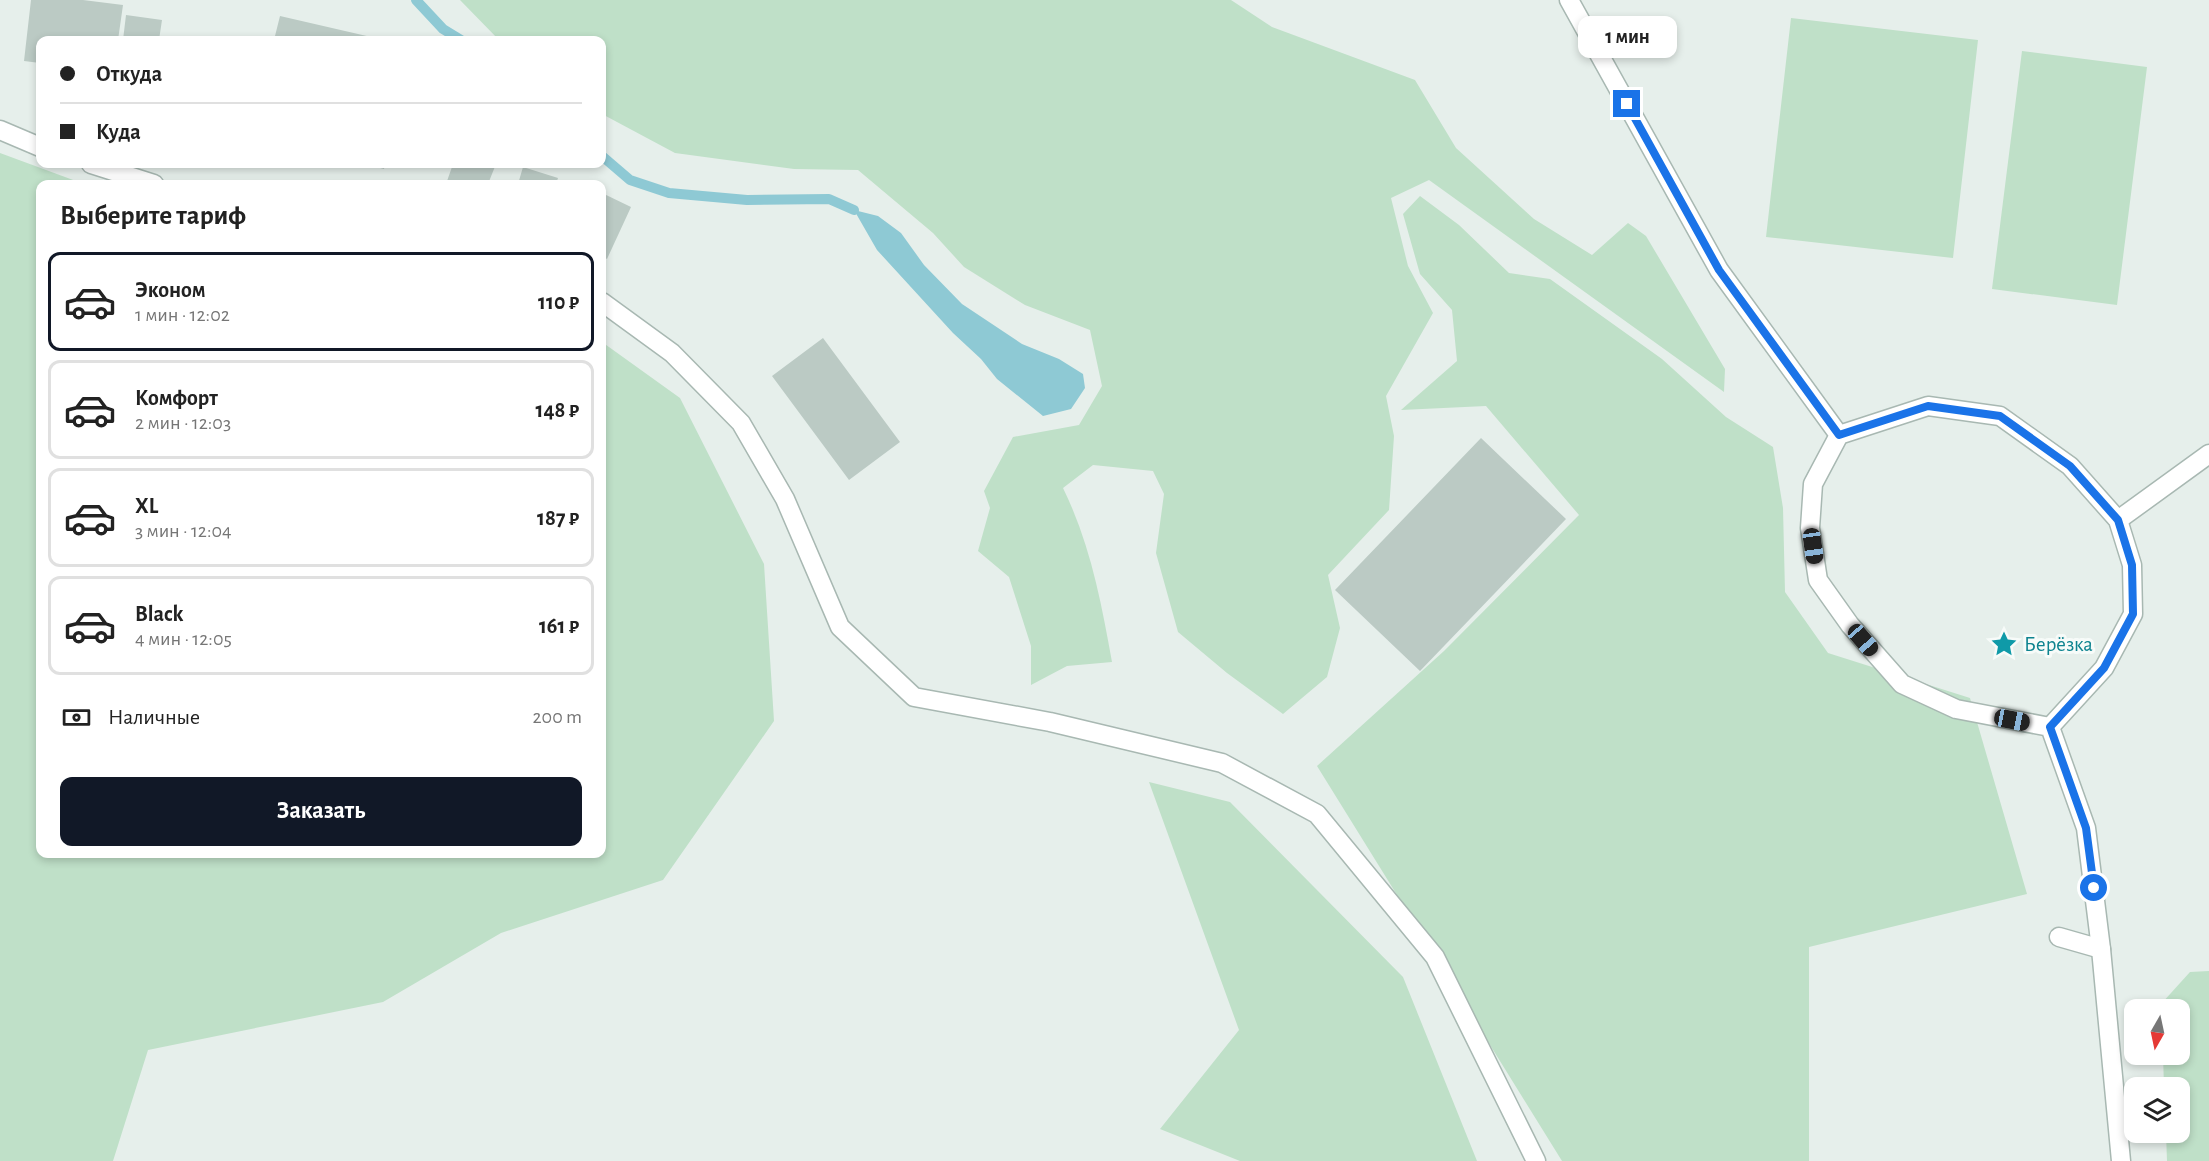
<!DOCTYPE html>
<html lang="ru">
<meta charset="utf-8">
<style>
:root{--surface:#fff;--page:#f2f2f2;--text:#222;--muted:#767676;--line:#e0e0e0;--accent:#111827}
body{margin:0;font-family:"Alegreya Sans",sans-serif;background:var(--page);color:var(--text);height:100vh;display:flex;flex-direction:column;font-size:22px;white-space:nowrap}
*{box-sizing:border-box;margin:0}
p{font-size:20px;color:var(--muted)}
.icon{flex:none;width:33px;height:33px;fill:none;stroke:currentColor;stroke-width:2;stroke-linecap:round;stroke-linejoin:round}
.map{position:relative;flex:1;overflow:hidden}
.side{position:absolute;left:36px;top:180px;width:570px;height:678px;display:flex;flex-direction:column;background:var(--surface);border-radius:12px;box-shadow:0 3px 9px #0003}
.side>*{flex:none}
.top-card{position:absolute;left:36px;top:36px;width:570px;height:132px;border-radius:12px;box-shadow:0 3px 9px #0003;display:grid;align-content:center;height:132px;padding:0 24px;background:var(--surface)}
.needle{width:39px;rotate:189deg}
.fabs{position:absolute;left:2124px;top:999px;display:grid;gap:12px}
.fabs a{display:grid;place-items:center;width:66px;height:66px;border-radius:12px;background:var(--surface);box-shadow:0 3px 9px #0003;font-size:30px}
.end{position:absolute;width:27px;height:27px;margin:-14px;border:8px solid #1a73e8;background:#fff;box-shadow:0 0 0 3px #fff}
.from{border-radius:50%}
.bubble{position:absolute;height:42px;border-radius:12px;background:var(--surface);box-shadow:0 3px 9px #0003;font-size:20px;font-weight:600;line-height:42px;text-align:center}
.car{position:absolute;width:18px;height:36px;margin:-18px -9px;border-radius:8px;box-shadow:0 0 4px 2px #0007;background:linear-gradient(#222 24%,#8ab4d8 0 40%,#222 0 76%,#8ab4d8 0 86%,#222 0)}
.top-card b{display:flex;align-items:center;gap:21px;height:57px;font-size:22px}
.top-card b+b{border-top:2px solid var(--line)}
.top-card i{width:15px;height:15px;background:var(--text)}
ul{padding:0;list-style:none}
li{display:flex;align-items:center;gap:18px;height:99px;margin:0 12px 9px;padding:0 12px;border:3px solid var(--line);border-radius:12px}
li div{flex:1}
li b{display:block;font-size:22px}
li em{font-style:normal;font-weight:600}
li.active{border-color:var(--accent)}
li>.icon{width:54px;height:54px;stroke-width:1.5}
h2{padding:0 24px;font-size:27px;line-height:72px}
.pay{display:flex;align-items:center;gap:15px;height:66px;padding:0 24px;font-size:22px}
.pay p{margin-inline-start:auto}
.primary-button{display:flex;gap:12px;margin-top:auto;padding:12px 24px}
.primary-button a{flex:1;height:69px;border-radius:12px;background:var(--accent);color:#fff;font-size:24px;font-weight:600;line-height:69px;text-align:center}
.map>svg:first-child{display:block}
</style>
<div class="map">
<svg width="2209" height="1161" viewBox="0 0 2209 1161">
<rect width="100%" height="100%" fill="#e6efeb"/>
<path fill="#bfe0c8" d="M 460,0 L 1231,0 L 1272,27 L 1415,80 L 1456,148 L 1534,219 L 1592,255 L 1628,223 L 1646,236 L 1725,369 L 1724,392 L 1429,180 L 1391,198 L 1408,266 L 1433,313 L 1386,396 L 1394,436 L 1389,510 L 1328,575 L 1340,628 L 1327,677 L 1283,714 L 1227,673 L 1178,632 L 1156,553 L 1164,494 L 1153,471 L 1093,465 L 1063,488 C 1090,543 1101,601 1112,662 L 1067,666 L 1031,685 L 1031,646 L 1009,577 L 978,551 L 990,508 L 984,491 L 1013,437 L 1079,425 L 1102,386 L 1090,330 L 1025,305 L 964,267 L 933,233 L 858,170 L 794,169 L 675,153 L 602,114 L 602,40 L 499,40 Z
M 1791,18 L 1978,40 L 1953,258 L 1766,237 Z
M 2022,51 L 2147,67 L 2117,305 L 1992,289 Z
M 0,153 L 84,184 L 40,184 L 40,854 L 602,854 L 602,342 L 680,398 L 764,564 L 774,721 L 663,880 L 501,933 L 383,1002 L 148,1050 L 113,1161 L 0,1161 Z
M 1420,196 L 1459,225 L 1509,273 L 1550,279 L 1662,359 L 1726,417 L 1773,447 L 1783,508 L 1785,592 L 1828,653 L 1970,698 L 2027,894 L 1809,947 L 1809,1161 L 1562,1161 L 1317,766 L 1444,651 L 1579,515 L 1486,406 L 1401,410 L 1457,361 L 1452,310 L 1420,274 L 1403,214 Z
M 1149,782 L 1230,802 L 1403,977 L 1477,1161 L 1240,1161 L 1160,1129 L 1239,1030 Z
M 2209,971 L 2209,1161 L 2167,1161 L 2166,1133 L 2180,1132 L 2180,1088 L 2164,1087 L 2163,1055 L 2180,1054 L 2180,1010 L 2161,1009 L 2161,1004 L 2190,972 Z"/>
<path fill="#8ec9d4" d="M 854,210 L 878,216 L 901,233 L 924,265 L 962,304 L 1022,344 L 1059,359 L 1083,374 L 1085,388 L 1071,409 L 1043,416 L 997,379 L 981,359 L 953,333 L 877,250 Z"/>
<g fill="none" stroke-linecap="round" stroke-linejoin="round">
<path stroke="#8ec9d4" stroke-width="10" d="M 416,0 L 443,29 L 461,40
M 602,156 L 630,180 L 669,193 L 747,200 L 829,199 L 854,210"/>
</g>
<path fill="#bbcac4" d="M 31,0 L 83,0 L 123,5 L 118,40 L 40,40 L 40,63 L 24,61 Z
M 126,15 L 162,20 L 159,40 L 123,40 Z
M 280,16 L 384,40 L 274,40 Z
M 365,164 L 385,164 L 384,169 Z
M 453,164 L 496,164 L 488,184 L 446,184 Z
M 523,167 L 558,178 L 556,184 L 518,184 Z
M 602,193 L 631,207 L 607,259 L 602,256 Z
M 823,338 L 900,442 L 849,480 L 772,376 Z
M 1481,438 L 1566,519 L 1420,671 L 1335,590 Z"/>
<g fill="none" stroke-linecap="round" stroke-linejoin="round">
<g stroke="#a8b8b2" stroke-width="21">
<path id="service" d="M 0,130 L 40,147
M 91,164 L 154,184
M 602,302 L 672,353 L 741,423 L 785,499 L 840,627 L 914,697 L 1050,722 L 1222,763 L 1317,814 L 1435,957 L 1536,1161
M 2118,520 L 2209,454
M 2059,937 L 2101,949"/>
</g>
<g stroke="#a8b8b2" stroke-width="21">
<path id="minor" d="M 1569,0 L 1719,270 L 1839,435
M 1928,406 L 2000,416 L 2070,466 L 2118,520 L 2132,565 L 2133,614 L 2104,668 L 2050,727 L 1956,709 L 1902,684 L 1850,625 L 1818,580 L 1810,528 L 1813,484 L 1839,435 Z
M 2050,727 L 2086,828 L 2101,949 L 2121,1161"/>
</g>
<use href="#service" stroke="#fff" stroke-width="18"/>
<use href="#minor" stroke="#fff" stroke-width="18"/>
</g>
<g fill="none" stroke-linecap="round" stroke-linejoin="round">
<path stroke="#1a73e8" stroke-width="8" d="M 1627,104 L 1719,270 L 1839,435 L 1928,406 L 2000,416 L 2070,466 L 2118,520 L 2132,565 L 2133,614 L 2104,668 L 2050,727 L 2086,828 L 2094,888"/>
</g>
<defs>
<g id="sight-bare" transform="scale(2.07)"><path d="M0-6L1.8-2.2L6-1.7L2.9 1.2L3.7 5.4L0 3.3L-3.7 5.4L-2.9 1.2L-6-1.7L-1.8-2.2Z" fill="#0f9aa8" stroke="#f7fbf9" stroke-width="2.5" paint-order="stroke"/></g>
</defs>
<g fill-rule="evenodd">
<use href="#sight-bare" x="2004" y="644"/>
</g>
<g text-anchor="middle" stroke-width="6" stroke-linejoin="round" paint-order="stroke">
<g font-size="21" fill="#0d838f" stroke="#f7fbf9" text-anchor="start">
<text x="2024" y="651">Берёзка</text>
</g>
</g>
</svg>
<div class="fabs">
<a><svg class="needle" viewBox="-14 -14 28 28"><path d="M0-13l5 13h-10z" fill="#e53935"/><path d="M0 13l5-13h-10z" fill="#767676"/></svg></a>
<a><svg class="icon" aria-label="layers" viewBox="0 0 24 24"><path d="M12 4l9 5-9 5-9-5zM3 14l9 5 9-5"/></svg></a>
</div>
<i class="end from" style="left:2094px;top:888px"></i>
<i class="end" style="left:1627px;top:104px"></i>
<div class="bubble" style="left:1578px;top:16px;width:99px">1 мин</div>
<i class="car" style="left:1813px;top:546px;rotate:172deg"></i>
<i class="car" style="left:1863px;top:640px;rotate:139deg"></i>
<i class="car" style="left:2012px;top:720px;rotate:101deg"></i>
<div class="top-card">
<b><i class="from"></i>Откуда</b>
<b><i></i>Куда</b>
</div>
<section class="side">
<h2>Выберите тариф</h2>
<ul>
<li class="active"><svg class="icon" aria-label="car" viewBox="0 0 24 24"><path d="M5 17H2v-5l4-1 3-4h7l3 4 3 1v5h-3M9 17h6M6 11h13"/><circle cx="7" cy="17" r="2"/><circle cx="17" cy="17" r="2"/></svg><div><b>Эконом</b><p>1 мин · 12:02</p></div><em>110 ₽</em></li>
<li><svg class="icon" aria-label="car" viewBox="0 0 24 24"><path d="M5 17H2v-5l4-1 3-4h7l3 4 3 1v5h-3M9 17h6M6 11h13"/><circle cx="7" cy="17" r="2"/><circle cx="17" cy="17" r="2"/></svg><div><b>Комфорт</b><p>2 мин · 12:03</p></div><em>148 ₽</em></li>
<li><svg class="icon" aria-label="car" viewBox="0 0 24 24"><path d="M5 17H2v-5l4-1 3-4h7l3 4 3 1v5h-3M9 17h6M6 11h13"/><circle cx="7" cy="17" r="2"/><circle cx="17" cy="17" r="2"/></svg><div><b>XL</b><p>3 мин · 12:04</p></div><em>187 ₽</em></li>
<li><svg class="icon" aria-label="car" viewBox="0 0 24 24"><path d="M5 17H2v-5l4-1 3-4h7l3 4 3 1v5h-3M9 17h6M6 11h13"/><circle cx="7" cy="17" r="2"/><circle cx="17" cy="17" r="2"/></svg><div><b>Black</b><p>4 мин · 12:05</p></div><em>161 ₽</em></li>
</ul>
<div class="pay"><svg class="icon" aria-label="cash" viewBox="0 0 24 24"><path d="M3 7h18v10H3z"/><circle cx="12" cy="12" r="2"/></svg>Наличные<p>200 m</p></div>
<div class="primary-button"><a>Заказать</a></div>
</section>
</div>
